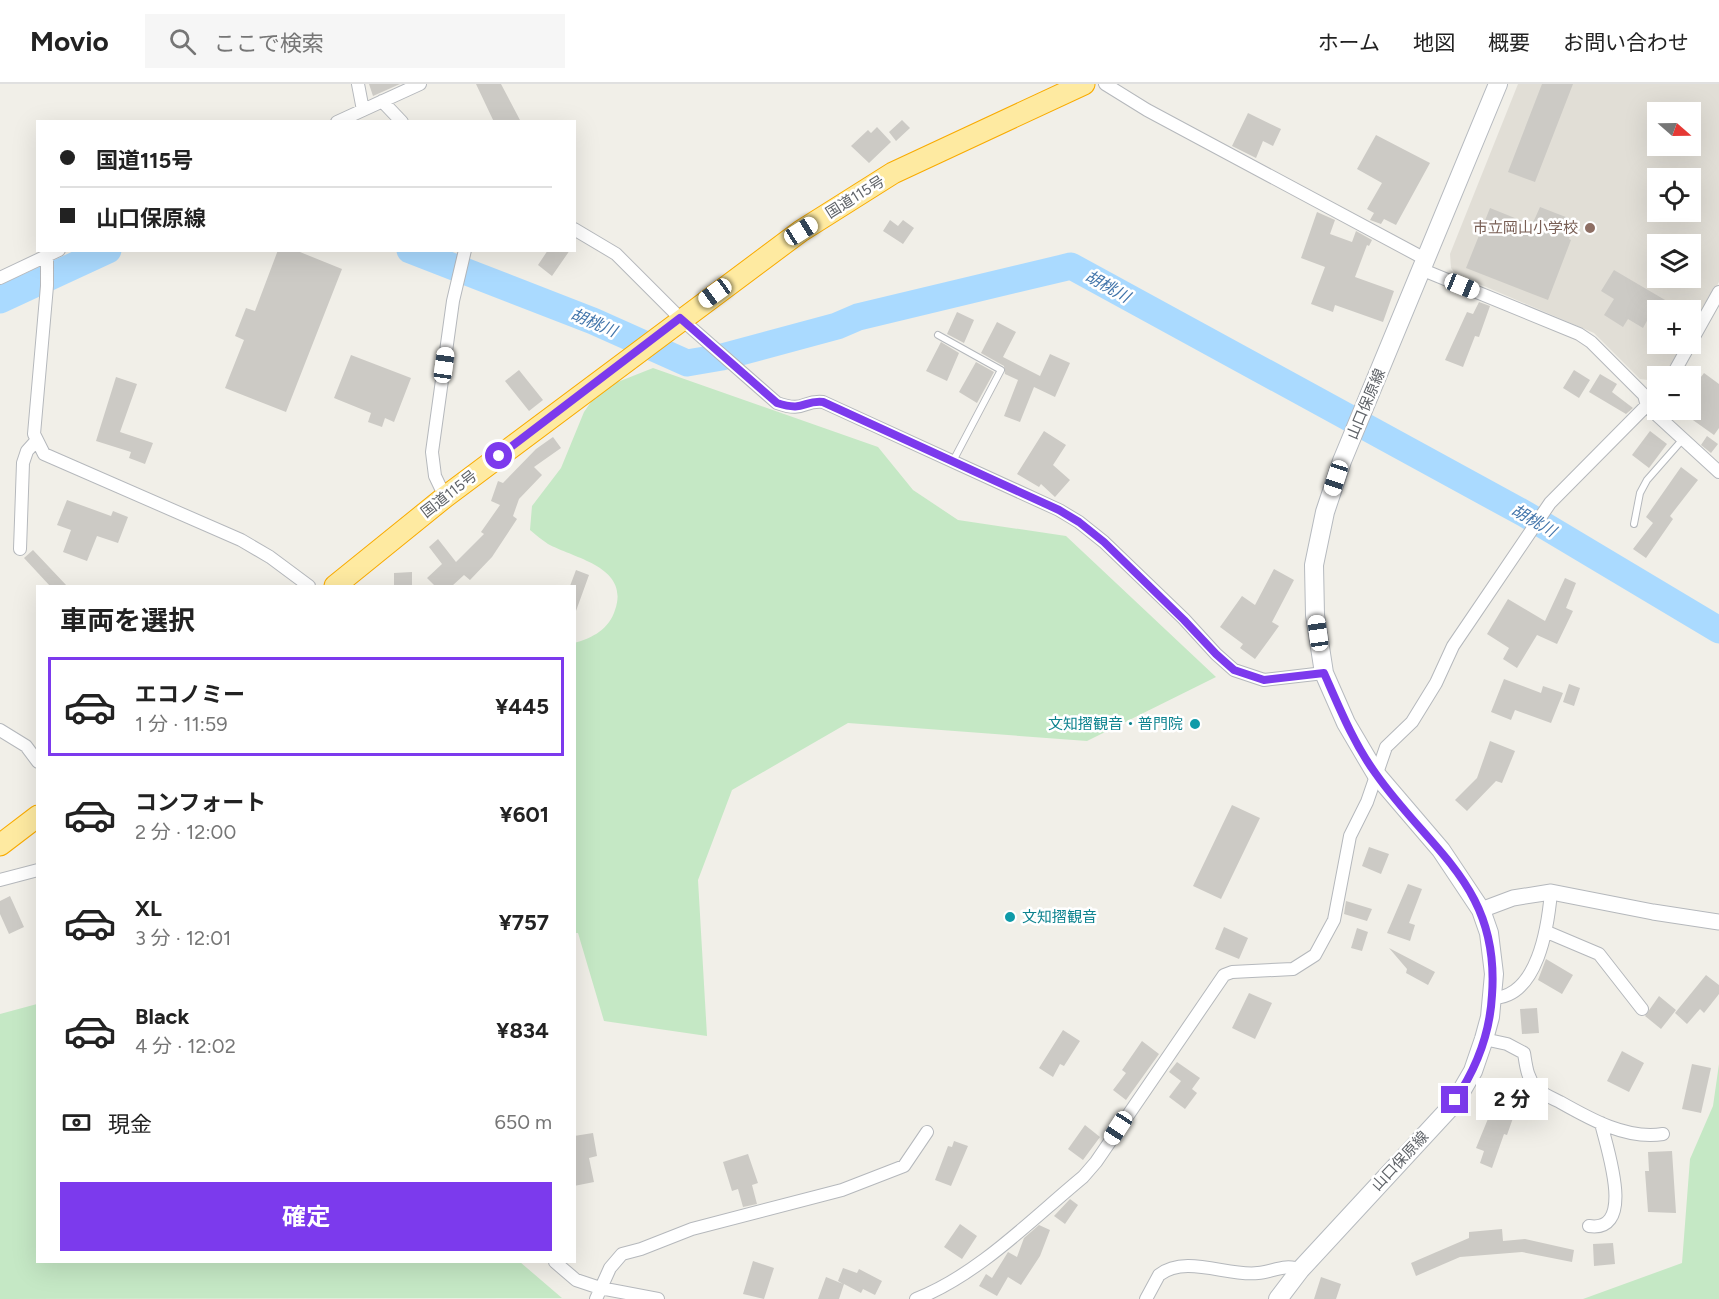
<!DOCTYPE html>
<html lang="ja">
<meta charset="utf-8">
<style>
:root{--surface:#fff;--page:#f6f6f6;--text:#222;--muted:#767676;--line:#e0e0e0;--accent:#7c3aed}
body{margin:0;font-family:Figtree,"Noto Sans JP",sans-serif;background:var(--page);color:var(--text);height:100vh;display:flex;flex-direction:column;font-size:22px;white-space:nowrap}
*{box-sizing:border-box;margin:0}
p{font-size:20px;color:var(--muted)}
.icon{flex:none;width:33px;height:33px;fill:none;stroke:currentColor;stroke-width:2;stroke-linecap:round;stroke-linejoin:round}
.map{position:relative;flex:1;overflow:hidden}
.sheet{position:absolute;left:36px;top:501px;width:540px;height:678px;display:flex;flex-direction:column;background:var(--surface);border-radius:0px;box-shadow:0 6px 24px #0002}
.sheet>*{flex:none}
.top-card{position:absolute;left:36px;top:36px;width:540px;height:132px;border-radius:0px;box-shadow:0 6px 24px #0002;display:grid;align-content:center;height:132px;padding:0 24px;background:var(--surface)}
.needle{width:39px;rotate:110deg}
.tools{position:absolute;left:1647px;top:18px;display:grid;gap:12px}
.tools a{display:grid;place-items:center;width:54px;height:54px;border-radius:0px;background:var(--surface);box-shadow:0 6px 24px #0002;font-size:30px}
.end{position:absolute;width:27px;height:27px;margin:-14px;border:8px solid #7c3aed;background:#fff;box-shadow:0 0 0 3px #fff}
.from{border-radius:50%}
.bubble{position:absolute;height:42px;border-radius:0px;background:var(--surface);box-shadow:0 6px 24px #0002;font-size:20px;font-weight:700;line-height:42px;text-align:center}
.car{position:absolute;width:18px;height:36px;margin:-18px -9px;border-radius:8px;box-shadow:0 0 4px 2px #0007;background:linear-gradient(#fff 24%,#345 0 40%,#fff 0 76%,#345 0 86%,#fff 0)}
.top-card b{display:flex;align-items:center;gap:21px;height:57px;font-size:22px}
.top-card b+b{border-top:2px solid var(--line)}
.top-card i{width:15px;height:15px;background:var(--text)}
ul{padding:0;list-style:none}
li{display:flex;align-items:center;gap:18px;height:99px;margin:0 12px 9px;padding:0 12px;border:3px solid transparent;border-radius:0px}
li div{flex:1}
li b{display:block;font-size:22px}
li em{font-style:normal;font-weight:700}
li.active{border-color:var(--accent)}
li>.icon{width:54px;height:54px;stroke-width:1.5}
h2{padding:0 24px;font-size:27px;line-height:72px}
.pay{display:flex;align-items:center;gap:15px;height:66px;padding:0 24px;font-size:22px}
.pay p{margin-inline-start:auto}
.primary-button{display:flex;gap:12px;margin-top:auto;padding:12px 24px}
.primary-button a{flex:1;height:69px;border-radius:0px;background:var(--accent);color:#fff;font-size:24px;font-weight:700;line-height:69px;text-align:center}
header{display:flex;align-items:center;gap:36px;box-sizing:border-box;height:84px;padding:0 30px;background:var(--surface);border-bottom:2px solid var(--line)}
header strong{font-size:28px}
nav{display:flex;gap:33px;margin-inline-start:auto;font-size:21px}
.search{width:420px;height:54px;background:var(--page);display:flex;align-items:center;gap:15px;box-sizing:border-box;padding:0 21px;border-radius:0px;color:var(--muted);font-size:22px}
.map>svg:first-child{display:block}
</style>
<header>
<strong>Movio</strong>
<div class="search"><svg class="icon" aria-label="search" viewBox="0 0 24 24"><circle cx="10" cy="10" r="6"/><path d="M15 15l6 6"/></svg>ここで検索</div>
<nav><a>ホーム</a><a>地図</a><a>概要</a><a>お問い合わせ</a></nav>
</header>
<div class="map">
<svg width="1719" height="1215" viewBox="0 0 1719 1215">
<rect width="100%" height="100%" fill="#f1efe8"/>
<path fill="#e1ded6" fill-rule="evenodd" d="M 1518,0 L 1719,0 L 1719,198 L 1691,247 L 1690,226 L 1658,226 L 1658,260 L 1683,260 L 1670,282 L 1656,297 L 1640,295 L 1594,249 L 1456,190 L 1451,184 L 1450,170 ZM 1658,28 L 1690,28 L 1690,62 L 1658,62 ZM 1658,94 L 1690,94 L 1690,128 L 1658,128 ZM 1658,160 L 1690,160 L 1690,194 L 1658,194 Z"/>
<path fill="#c5e8c5" d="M 653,284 L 878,363 L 913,406 L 958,436 L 1066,452 L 1216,593 L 1087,657 L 848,639 L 732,706 L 698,796 L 707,952 L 604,937 L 578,849 L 575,849 L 574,559 C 593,554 609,545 615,526 C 630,483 576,475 548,460 C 542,456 536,451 530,446 L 532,422 L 561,384 L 584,328 L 600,305 Z
M 37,920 L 38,1178 L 520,1178 L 562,1214 L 0,1215 L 0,930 Z
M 1719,980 L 1719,1215 L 1583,1215 L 1682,1179 L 1690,1075 L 1713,1022 Z"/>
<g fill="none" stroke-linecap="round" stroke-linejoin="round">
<path stroke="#aadaff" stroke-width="27" d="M 410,166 L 593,237 L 687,279 L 722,273 L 837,242 L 858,233 L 1071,182 L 1525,430 L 1719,546
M 0,216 L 108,166"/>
</g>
<path fill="#cccac5" d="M 369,0 L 400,0 L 373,12 Z
M 476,0 L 501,0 L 521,38 L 494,38 Z
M 1542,0 L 1573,0 L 1535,98 L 1508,88 Z
M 1248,29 L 1281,45 L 1273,62 L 1263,57 L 1256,74 L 1232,62 Z
M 902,36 L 910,44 L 896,57 L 889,48 Z
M 877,43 L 891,58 L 869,79 L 851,62 L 868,46 L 871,49 Z
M 1376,51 L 1430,79 L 1396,141 L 1384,135 L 1381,140 L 1370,136 L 1374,129 L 1367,125 L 1382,99 L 1357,85 Z
M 1540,123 L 1576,137 L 1569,155 L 1571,156 L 1548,216 L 1466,184 L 1490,124 L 1532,141 Z
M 1317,128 L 1335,136 L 1330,150 L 1352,158 L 1356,147 L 1372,156 L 1369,162 L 1367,161 L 1355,193 L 1394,207 L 1383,238 L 1335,221 L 1333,228 L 1311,220 L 1325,183 L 1301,174 Z
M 890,136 L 898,142 L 903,136 L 914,144 L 903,160 L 883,147 Z
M 278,166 L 295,166 L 342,185 L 286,328 L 225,304 L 244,256 L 235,252 L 246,224 L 255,227 Z
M 548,166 L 570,166 L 552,192 L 538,181 Z
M 1614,186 L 1682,226 L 1658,226 L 1658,241 L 1648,235 L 1643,244 L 1628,235 L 1623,243 L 1604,231 L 1614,215 L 1601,207 Z
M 1479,218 L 1490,222 L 1479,253 L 1475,252 L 1463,283 L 1445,276 L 1467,228 L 1473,230 Z
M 957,228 L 974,236 L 964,259 L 947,250 Z
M 997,238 L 1016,248 L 1003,273 L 1040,292 L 1050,270 L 1070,279 L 1055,313 L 1034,303 L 1020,338 L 1004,332 L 1018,296 L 1005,290 L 1004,282 L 981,269 Z
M 941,258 L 959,269 L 947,297 L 926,287 Z
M 351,271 L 411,294 L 394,338 L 385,334 L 382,343 L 368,338 L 371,329 L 334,314 Z
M 976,278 L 994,288 L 977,319 L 959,308 Z
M 519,286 L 543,316 L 529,327 L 505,297 Z
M 1574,286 L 1590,296 L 1579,314 L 1563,304 Z
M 1704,289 L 1719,300 L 1719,344 L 1714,351 L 1690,334 L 1690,307 Z
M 1600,290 L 1617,300 L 1612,308 L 1633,324 L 1626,330 L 1589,308 Z
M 116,293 L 137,300 L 120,348 L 153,359 L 145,380 L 129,374 L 131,368 L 96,357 Z
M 1044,347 L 1066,361 L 1053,381 L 1070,396 L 1055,413 L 1041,400 L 1039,403 L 1017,390 Z
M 1650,347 L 1667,360 L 1649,384 L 1632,371 Z
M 1707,352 L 1718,360 L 1711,369 L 1701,361 Z
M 553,353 L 561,364 L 534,383 L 542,391 L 519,415 L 513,432 L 517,435 L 492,473 L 470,496 L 464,491 L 452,502 L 435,502 L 427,494 L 442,480 L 429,463 L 438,455 L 456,478 L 484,450 L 481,448 L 500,421 L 491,417 L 498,397 L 503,399 L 536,365 Z
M 1681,383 L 1698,396 L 1670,432 L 1673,435 L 1646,474 L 1633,465 L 1653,439 L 1646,433 Z
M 67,416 L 111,432 L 113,427 L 128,433 L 118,459 L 97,452 L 87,477 L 63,468 L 71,446 L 57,441 Z
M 33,466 L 67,502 L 50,502 L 24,474 Z
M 1274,485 L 1294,496 L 1272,538 L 1279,542 L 1255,575 L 1240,564 L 1243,560 L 1220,543 L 1242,512 L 1255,521 Z
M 576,486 L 589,491 L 576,527 L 574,502 L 570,502 Z
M 412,488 L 412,502 L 394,502 L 394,489 Z
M 1565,494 L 1576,499 L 1566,524 L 1573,527 L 1557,560 L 1537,551 L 1517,584 L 1503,575 L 1509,564 L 1487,550 L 1508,515 L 1545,537 Z
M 1504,595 L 1541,609 L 1543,602 L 1563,609 L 1551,639 L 1515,626 L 1511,636 L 1491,628 Z
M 1569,600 L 1580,604 L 1574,622 L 1563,618 Z
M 1490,657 L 1515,667 L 1502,699 L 1496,697 L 1467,727 L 1455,716 L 1477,694 Z
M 1232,721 L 1260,734 L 1221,815 L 1193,802 Z
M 1369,763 L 1389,770 L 1381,790 L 1362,782 Z
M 1408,800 L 1422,805 L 1409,839 L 1415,841 L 1410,857 L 1387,849 Z
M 10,812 L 24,843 L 9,850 L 0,830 L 0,817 Z
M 1346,817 L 1372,825 L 1367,837 L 1344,830 Z
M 1224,843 L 1248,854 L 1239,875 L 1215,865 Z
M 1357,844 L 1368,848 L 1362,867 L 1351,864 Z
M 1389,864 L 1435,888 L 1428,901 L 1406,889 L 1407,885 Z
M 1546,875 L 1573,891 L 1562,910 L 1538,896 Z
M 1706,891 L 1719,901 L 1719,910 L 1704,929 L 1700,925 L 1687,940 L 1675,929 Z
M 1249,909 L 1272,919 L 1255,955 L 1232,944 Z
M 1659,912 L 1676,926 L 1661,945 L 1645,932 Z
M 1537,924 L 1539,949 L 1522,950 L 1520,925 Z
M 1063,946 L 1080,957 L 1064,982 L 1060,980 L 1053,993 L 1039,984 Z
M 1142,957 L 1159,970 L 1126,1016 L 1113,1006 L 1126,989 L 1122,986 Z
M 1622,967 L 1644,979 L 1629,1008 L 1607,997 Z
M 1177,978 L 1200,994 L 1192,1005 L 1197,1009 L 1185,1025 L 1169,1013 L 1181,997 L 1169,988 Z
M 1692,980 L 1711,984 L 1701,1029 L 1682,1025 Z
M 1501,1003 L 1525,1012 L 1516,1035 L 1513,1034 L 1507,1051 L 1504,1050 L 1492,1084 L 1480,1079 L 1484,1067 L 1476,1064 Z
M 1085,1041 L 1100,1053 L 1083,1076 L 1068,1065 Z
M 593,1049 L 597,1072 L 589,1074 L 594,1098 L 574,1102 L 574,1052 Z
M 954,1057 L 968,1062 L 951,1102 L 935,1096 L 948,1062 L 952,1063 Z
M 1672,1067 L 1676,1129 L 1648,1128 L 1645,1087 L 1649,1087 L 1648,1068 Z
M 748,1070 L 758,1099 L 752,1101 L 757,1120 L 743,1123 L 738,1105 L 732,1107 L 723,1078 Z
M 1070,1115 L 1078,1121 L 1065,1140 L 1054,1132 Z
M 960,1140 L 977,1152 L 962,1175 L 944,1163 Z
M 1039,1141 L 1050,1146 L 1040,1172 L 1021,1201 L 1008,1193 L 997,1212 L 979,1202 L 986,1190 L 992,1194 L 1008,1168 L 1017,1173 L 1024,1154 Z
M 1502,1145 L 1503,1157 L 1525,1155 L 1574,1166 L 1572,1178 L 1522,1168 L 1460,1173 L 1416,1192 L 1411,1179 L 1469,1154 L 1469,1148 Z
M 1613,1159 L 1615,1180 L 1594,1182 L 1593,1160 Z
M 753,1177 L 774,1184 L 764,1215 L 743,1210 Z
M 843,1184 L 857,1189 L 859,1185 L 882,1197 L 875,1211 L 863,1205 L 861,1209 L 844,1200 L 839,1215 L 818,1215 L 826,1193 L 843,1200 L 838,1197 Z
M 1321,1193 L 1341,1200 L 1336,1215 L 1314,1215 Z"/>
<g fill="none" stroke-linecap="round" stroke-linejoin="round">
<g stroke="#b5b8bc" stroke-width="8">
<path id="service" d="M 938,251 L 1001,286 L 953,377
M 1634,440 L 1640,409 L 1647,396 L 1683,355"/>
</g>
<g stroke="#b5b8bc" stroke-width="14">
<path id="minor" d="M 358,0 L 363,26
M 1105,0 L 1147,26 L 1427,176
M 382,17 L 402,38
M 337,38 L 420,0
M 574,145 L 616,170 L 680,234 L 777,319 C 805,329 802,316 823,318 L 1059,426 L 1079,438 L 1104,458 L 1184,535 L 1216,570 L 1234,586 L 1264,596 L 1324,589
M 47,172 L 47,202 L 34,350 L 44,370 L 241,456 L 270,473 L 309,502
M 1423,186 L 1579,250 L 1591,258 L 1644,311 L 1647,322 L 1719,388
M 0,194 L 59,166
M 1672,292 L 1719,208
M 445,413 L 435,392 L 432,368 L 453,217 L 465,166
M 20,465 L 23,379 L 27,367 L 36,357
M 0,646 L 26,662 L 38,678
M 0,796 L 38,786
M 1547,848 L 1599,870 L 1642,925
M 1492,914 C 1538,914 1548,842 1551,808
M 1484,955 L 1507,960 L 1524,969 C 1526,981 1527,994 1536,1004 C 1542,1010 1552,1014 1560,1018 C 1590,1035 1627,1056 1663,1050
M 1589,1142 C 1637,1149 1606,1062 1601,1039
M 555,1178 L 576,1196 L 600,1204 L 658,1215
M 596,1215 L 610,1184 L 622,1170 L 641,1165 L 692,1145 L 842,1106 L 904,1082 L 927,1048
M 916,1215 C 978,1191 1032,1135 1083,1093 L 1096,1078 L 1224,891 L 1232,888 L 1293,885 L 1315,871 L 1334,836 L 1350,752 L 1367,718 L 1386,663 L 1412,638 L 1436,599 L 1453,562 L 1550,419 L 1658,310
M 1146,1215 L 1159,1191 C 1186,1170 1228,1193 1258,1189 C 1272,1188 1286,1179 1300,1186"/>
</g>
<g stroke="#b5b8bc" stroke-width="17">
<path id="tertiary" d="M 1481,826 L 1513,814 L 1551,808 L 1653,828 L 1719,838"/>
</g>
<g stroke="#b6babf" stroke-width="20">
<path id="secondary" d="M 1278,1215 L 1300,1186 L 1448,1026 L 1462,1006 L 1473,987 L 1484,955 L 1490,933 L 1494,890 L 1489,849 L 1481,826 L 1441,766 L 1376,690 L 1346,639 L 1324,589 L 1315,531 L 1314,481 L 1325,428 L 1342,377 L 1498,0"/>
</g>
<g stroke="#f9ab00" stroke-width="23">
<path id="trunk" d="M 335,502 L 445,413 L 801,147 L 893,89 L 1084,0
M 0,761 L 38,732"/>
</g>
<use href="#service" stroke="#fff" stroke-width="6"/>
<use href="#minor" stroke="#fff" stroke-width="12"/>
<use href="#tertiary" stroke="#fff" stroke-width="15"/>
<use href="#secondary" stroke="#fff" stroke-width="18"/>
<use href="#trunk" stroke="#feeaa1" stroke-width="21"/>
</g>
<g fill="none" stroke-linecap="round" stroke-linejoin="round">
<path stroke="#7c3aed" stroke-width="8" d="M 499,372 L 680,234 L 777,319 C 805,328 803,316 823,318 L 1059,426 L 1079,438 L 1104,458 L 1184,536 L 1216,570 L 1234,586 L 1264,596 L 1324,589 C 1339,623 1354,660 1376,690 C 1431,768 1500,802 1492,911 C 1490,949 1476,985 1455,1016"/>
</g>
<circle fill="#8d6e63" stroke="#fff" stroke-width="2" cx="1590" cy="144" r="6"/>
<g fill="#0f9aa8" stroke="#fff" stroke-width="2">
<circle cx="1195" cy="640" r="6"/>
<circle cx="1010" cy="833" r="6"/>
</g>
<g text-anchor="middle" stroke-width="5" stroke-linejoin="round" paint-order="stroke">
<g font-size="15" fill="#5f6368" stroke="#fff">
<text transform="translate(855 113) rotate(-32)" y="5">国道115号</text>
<text transform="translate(1366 320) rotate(-67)" y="5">山口保原線</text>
<text transform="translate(449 410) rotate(-38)" y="5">国道115号</text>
<text transform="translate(1400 1077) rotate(-47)" y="5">山口保原線</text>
</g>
<g font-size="15" fill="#785e54" stroke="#fff" text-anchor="end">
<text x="1578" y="149">市立岡山小学校</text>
</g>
<g font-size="15" fill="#0d838f" stroke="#fff" text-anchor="end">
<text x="1183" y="645">文知摺観音・普門院</text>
<text x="1022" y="838" text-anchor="start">文知摺観音</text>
</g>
<g font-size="16" font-style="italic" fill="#4174aa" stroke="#fff">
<text transform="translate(1108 202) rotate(29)" y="6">胡桃川</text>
<text transform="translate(594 238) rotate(23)" y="6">胡桃川</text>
<text transform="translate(1534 436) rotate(30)" y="6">胡桃川</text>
</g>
</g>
</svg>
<div class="tools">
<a><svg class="needle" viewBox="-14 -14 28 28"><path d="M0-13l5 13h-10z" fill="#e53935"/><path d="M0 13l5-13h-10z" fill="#767676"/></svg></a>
<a><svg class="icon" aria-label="locate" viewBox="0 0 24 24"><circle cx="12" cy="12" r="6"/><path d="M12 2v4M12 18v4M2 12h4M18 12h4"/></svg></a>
<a><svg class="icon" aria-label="layers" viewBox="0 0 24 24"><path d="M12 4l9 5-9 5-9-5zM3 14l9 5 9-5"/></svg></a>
<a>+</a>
<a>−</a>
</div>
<i class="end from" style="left:499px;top:372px"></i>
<i class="end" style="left:1455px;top:1016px"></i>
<div class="bubble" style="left:1476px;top:994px;width:72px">2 分</div>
<i class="car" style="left:801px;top:147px;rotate:58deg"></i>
<i class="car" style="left:1462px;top:202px;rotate:112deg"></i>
<i class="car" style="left:715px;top:209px;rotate:234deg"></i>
<i class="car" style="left:444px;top:281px;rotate:8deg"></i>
<i class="car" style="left:1336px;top:394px;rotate:198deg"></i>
<i class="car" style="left:1318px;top:549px;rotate:352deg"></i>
<i class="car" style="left:1118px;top:1044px;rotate:213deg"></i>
<div class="top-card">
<b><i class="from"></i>国道115号</b>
<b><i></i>山口保原線</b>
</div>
<section class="sheet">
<h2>車両を選択</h2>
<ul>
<li class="active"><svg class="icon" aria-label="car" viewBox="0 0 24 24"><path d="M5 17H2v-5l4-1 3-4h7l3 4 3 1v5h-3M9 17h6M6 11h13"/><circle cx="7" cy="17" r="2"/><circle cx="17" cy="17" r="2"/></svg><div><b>エコノミー</b><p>1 分 · 11:59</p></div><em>¥445</em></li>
<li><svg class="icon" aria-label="car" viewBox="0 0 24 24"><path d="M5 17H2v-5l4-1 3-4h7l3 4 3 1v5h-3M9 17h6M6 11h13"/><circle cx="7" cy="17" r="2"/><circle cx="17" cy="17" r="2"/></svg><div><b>コンフォート</b><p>2 分 · 12:00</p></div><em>¥601</em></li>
<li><svg class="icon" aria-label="car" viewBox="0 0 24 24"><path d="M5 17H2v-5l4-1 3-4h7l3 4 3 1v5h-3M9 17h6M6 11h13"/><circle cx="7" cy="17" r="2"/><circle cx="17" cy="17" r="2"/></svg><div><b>XL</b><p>3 分 · 12:01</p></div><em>¥757</em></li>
<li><svg class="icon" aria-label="car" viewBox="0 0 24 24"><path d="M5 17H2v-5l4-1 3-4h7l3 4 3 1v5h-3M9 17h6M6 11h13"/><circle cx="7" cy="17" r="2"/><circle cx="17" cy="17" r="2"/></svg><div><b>Black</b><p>4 分 · 12:02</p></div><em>¥834</em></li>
</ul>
<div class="pay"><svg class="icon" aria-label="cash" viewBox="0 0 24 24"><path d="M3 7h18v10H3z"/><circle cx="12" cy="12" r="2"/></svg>現金<p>650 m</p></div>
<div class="primary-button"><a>確定</a></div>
</section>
</div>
